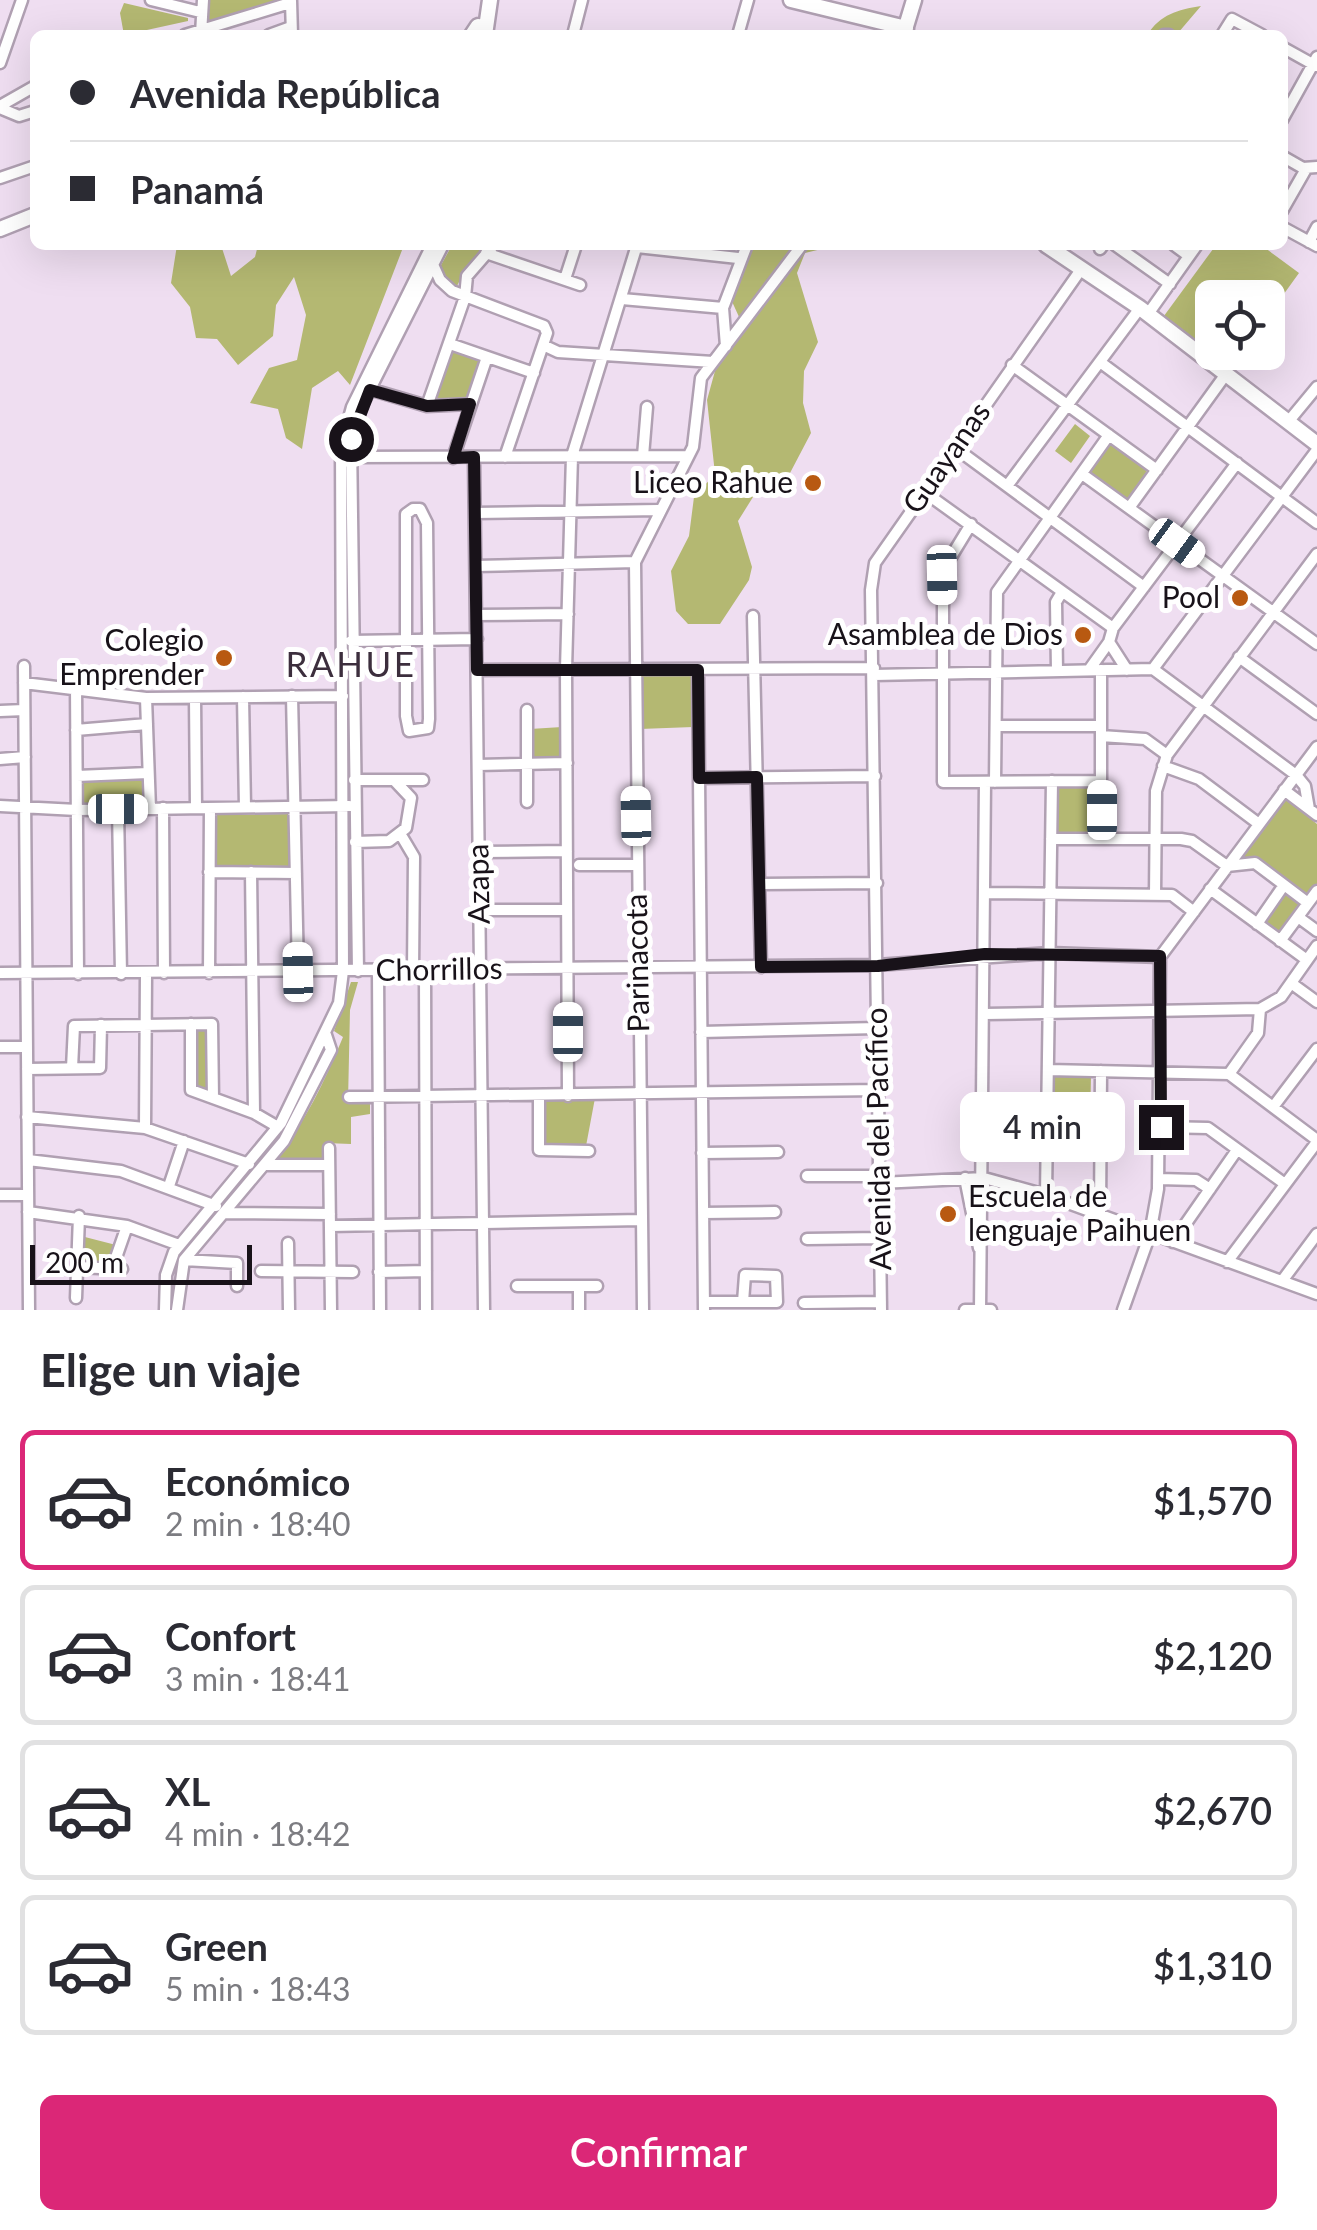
<!DOCTYPE html>
<html lang="es">
<meta charset="utf-8">
<style>
:root{--surface:#fff;--page:#f2f2f3;--text:#2b2b33;--muted:#7c7c81;--line:#e1e1e2;--accent:#db2777}
body{margin:0;font-family:Lato,sans-serif;background:var(--page);color:var(--text);height:100vh;display:flex;flex-direction:column;font-size:38px;white-space:nowrap}
*{box-sizing:border-box;margin:0}
p{font-size:32px;color:var(--muted)}
.icon{flex:none;width:55px;height:55px;fill:none;stroke:currentColor;stroke-width:2;stroke-linecap:round;stroke-linejoin:round}
.map{position:relative;height:1310px;overflow:hidden}
.details{display:flex;flex-direction:column;background:var(--surface);flex:1}
.details>*{flex:none}
.guide{position:absolute;left:30px;top:30px;width:1258px;height:220px;border-radius:15px;box-shadow:0 10px 40px #0002;display:grid;align-content:center;height:220px;padding:0 40px;background:var(--surface)}
.tools{position:absolute;left:1195px;top:280px;display:grid;gap:20px}
.tools a{display:grid;place-items:center;width:90px;height:90px;border-radius:15px;background:var(--surface);box-shadow:0 10px 40px #0002;font-size:50px}
.scale{position:absolute;left:30px;bottom:25px;width:222px;box-sizing:border-box;padding-left:10px;border:5px solid #181219;border-top:0;font-size:28px;line-height:35px;white-space:nowrap;color:#181219;-webkit-text-stroke:8px #fff;paint-order:stroke}
.end{position:absolute;width:45px;height:45px;margin:-22px;border:12px solid #181219;background:#fff;box-shadow:0 0 0 5px #fff}
.from{border-radius:50%}
.bubble{position:absolute;height:70px;border-radius:15px;background:var(--surface);box-shadow:0 10px 40px #0002;font-size:32px;font-weight:600;line-height:70px;text-align:center}
.car{position:absolute;width:30px;height:60px;margin:-30px -15px;border-radius:12px;box-shadow:0 0 8px 2px #0007;background:linear-gradient(#fff 24%,#345 0 40%,#fff 0 76%,#345 0 86%,#fff 0)}
.guide b{display:flex;align-items:center;gap:35px;height:95px;font-size:38px}
.guide b+b{border-top:2px solid var(--line)}
.guide i{width:25px;height:25px;background:var(--text)}
ul{padding:0;list-style:none}
li{display:flex;align-items:center;gap:30px;height:140px;margin:0 20px 15px;padding:0 20px;border:5px solid var(--line);border-radius:15px}
li div{flex:1}
li b{display:block;font-size:38px}
li em{font-style:normal;font-weight:600}
li.selected{border-color:var(--accent)}
li>.icon{width:90px;height:90px;stroke-width:1.5}
h2{padding:0 40px;font-size:45px;line-height:120px}
.cta{display:flex;gap:20px;margin-top:auto;padding:20px 40px}
.cta a{flex:1;height:115px;border-radius:15px;background:var(--accent);color:#fff;font-size:40px;font-weight:600;line-height:115px;text-align:center}
.map>svg:first-child{display:block}
</style>
<div class="map">
<svg width="1317" height="1310" viewBox="0 0 1317 1310">
<rect width="100%" height="100%" fill="#efdef1"/>
<path fill="#b4b872" d="M 208,0 L 285,0 L 207,23 Z
M 124,3 L 188,18 L 188,21 L 124,35 L 120,13 Z
M 1201,6 L 1178,33 L 1164,29 L 1160,35 L 1147,35 C 1161,14 1177,10 1201,6 Z
M 177,245 L 221,245 L 231,276 L 255,257 L 258,245 L 404,245 L 350,385 L 338,371 L 312,388 L 302,449 L 286,438 L 278,409 L 250,403 L 269,368 L 297,360 L 306,315 L 294,277 L 276,305 L 273,336 L 238,365 L 217,339 L 196,338 L 190,307 L 171,283 Z
M 452,245 L 486,245 L 466,268 L 455,290 L 440,267 Z
M 758,245 L 838,245 L 805,253 L 797,273 L 818,342 L 804,371 L 803,403 L 811,433 L 790,473 L 780,483 L 758,489 L 738,521 L 752,567 L 749,580 L 720,624 L 688,624 L 676,611 L 671,571 L 689,536 L 694,497 L 715,474 L 707,400 L 715,371 L 745,330 L 729,295 L 744,259 Z
M 1216,245 L 1261,245 L 1299,273 L 1268,316 L 1268,298 L 1212,298 L 1212,352 L 1240,353 L 1226,370 L 1161,320 Z
M 453,349 L 482,360 L 468,399 L 434,401 Z
M 1075,424 L 1090,436 L 1071,463 L 1055,451 Z
M 1108,443 L 1147,471 L 1126,501 L 1087,474 Z
M 640,675 L 692,675 L 693,727 L 640,729 Z
M 562,727 L 562,760 L 530,761 L 530,729 Z
M 144,778 L 145,804 L 83,804 L 83,781 Z
M 1054,787 L 1095,787 L 1095,833 L 1054,833 Z
M 1283,797 L 1317,824 L 1317,887 L 1309,897 L 1257,858 L 1239,858 Z
M 288,814 L 289,866 L 216,865 L 217,815 Z
M 1284,888 L 1305,904 L 1280,938 L 1260,923 Z
M 351,982 L 358,982 L 350,1010 L 348,1102 L 370,1101 L 370,1114 L 351,1117 L 351,1144 L 325,1143 L 323,1159 L 275,1161 C 304,1124 325,1081 343,1037 L 334,1031 Z
M 207,1027 L 207,1090 L 194,1089 L 194,1028 Z
M 1050,1076 L 1091,1076 L 1090,1124 L 1049,1122 Z
M 595,1098 L 586,1146 L 543,1146 L 543,1099 Z
M 81,1236 L 116,1245 L 110,1265 L 80,1264 Z"/>
<g fill="none" stroke-linecap="round" stroke-linejoin="round">
<g stroke="#b0a0b2" stroke-width="15">
<path id="minor" d="M 151,0 L 200,12
M 291,1 L 292,35
M 201,34 L 203,0
M 185,35 L 290,3
M 269,35 L 291,27
M 573,35 L 582,0
M 738,35 L 748,0
M 1164,35 L 1169,35
M 1222,35 L 1232,19 L 1262,35
M 1282,47 L 1316,66
M 0,63 L 22,0
M 0,106 L 35,86
M 0,108 L 19,116 L 35,111
M 1282,120 L 1317,57
M 1282,156 L 1303,168 L 1317,167
M 0,178 L 35,166
M 1282,211 L 1306,169
M 1282,227 L 1317,246
M 1309,242 L 1317,227
M 1115,245 L 1170,284
M 1174,245 L 1189,256
M 637,247 L 738,258
M 1100,249 L 1103,245
M 486,253 L 580,285
M 431,260 L 440,280 L 452,291 L 544,326 L 547,333 L 505,457
M 565,279 L 576,245
M 622,299 L 723,308
M 1148,314 L 1197,245
M 450,344 L 534,373
M 543,345 L 558,352 L 713,362
M 726,346 L 723,308 L 747,245
M 1100,362 L 1317,523
M 1012,365 L 1157,470
M 369,389 L 427,406 L 470,404
M 427,406 L 465,297 L 467,276 L 494,245
M 1288,422 L 1317,387
M 954,447 L 1144,587
M 643,456 L 647,407
M 350,457 L 688,456
M 474,457 L 484,1310
M 453,458 L 487,357
M 1082,474 L 1317,644
M 1007,486 L 1140,308
M 923,491 L 1113,628
M 1129,508 L 1226,374
M 413,509 L 420,509 L 427,523 L 429,719 L 428,728 L 409,731 L 406,716 L 406,514 Z
M 475,513 L 658,510
M 971,524 L 943,570 L 943,782 L 1101,781
M 476,566 L 635,562
M 476,615 L 568,614
M 753,616 L 761,967
M 351,641 L 477,639
M 1239,657 L 1317,714
M 24,666 L 29,1310
M 1153,669 L 1317,450
M 1153,669 L 1296,775 L 1305,786 L 1309,809
M 477,670 L 874,668
M 698,670 L 704,1310
M 1089,670 L 1109,642
M 1101,670 L 1101,839
M 1127,670 L 1109,642 L 1113,628 L 1237,463
M 1057,671 L 1056,602 L 1062,592
M 874,675 L 1153,669
M 24,683 L 146,698 L 343,696
M 76,686 L 78,974
M 292,696 L 298,972
M 243,697 L 245,807
M 146,698 L 150,809
M 195,698 L 196,808
M 527,710 L 527,802
M 0,711 L 24,710
M 996,726 L 1101,726
M 76,730 L 147,724
M 1101,736 L 1145,739 L 1167,755
M 0,759 L 25,757
M 478,765 L 567,763
M 1163,766 L 1199,779 L 1259,824
M 77,776 L 148,773
M 699,778 L 875,776
M 354,780 L 423,780
M 995,782 L 997,592 L 1109,435
M 1284,790 L 1317,815
M 0,806 L 77,810 L 349,806
M 163,808 L 164,973
M 118,809 L 121,974
M 401,835 L 414,857 L 413,971
M 1051,839 L 1181,839 L 1192,841 L 1227,866
M 355,842 L 389,841 L 406,828 L 411,798 L 394,780
M 479,852 L 567,851
M 579,865 L 636,865
M 1227,866 L 1255,863 L 1308,903
M 209,872 L 296,873
M 251,872 L 254,1113
M 759,884 L 877,883
M 1210,889 L 1307,960
M 985,893 L 1172,895 L 1194,912
M 1155,895 L 1156,791 L 1167,755 L 1317,554
M 480,910 L 567,910
M 1298,917 L 1317,931
M 1257,924 L 1284,885
M 1280,941 L 1317,891
M 1160,957 L 1317,747
M 358,971 L 351,439 L 362,405 L 443,245
M 378,971 L 380,1310
M 425,971 L 426,1310
M 0,973 L 877,965 L 1050,953 L 1160,957
M 209,973 L 210,808
M 1291,983 L 1317,1002
M 985,1014 L 1260,1009 L 1281,997 L 1317,946
M 191,1024 L 191,1090 L 254,1113 L 278,1127
M 701,1032 L 878,1028
M 0,1047 L 27,1047
M 72,1068 L 74,1026 L 212,1024 L 213,1098
M 27,1069 L 100,1068 L 101,1025
M 1048,1070 L 1229,1074 L 1317,1140
M 1229,1074 L 1258,1033 L 1260,1009
M 539,1096 L 539,1150 L 589,1151
M 568,1096 L 566,669 L 572,456 L 637,245
M 349,1097 L 879,1090
M 1273,1107 L 1317,1049
M 27,1117 L 145,1128 L 249,1164
M 1047,1126 L 1100,1127
M 1161,1127 L 1208,1128 L 1285,1184
M 145,1128 L 146,974
M 329,1148 L 331,1310
M 702,1153 L 778,1152
M 28,1160 L 121,1171 L 216,1206
M 265,1165 L 329,1165
M 807,1176 L 880,1176
M 965,1178 L 979,1248
M 1159,1179 L 1196,1180 L 1210,1189
M 880,1183 L 984,1178 L 1046,1195 L 1317,1294
M 169,1186 L 184,1141
M 0,1195 L 28,1195
M 1046,1195 L 1052,781
M 28,1212 L 127,1226 L 179,1245
M 224,1213 L 330,1214
M 703,1213 L 775,1212
M 1100,1214 L 1101,1071
M 330,1226 L 641,1220
M 807,1239 L 881,1238
M 1173,1242 L 1237,1150
M 288,1243 L 289,1310
M 184,1260 L 237,1263 L 237,1286
M 1227,1262 L 1317,1142
M 77,1267 L 122,1269
M 112,1269 L 127,1226
M 261,1271 L 353,1272
M 379,1272 L 426,1271
M 1282,1281 L 1317,1234
M 517,1286 L 597,1286
M 76,1298 L 79,1216
M 704,1302 L 777,1302 L 776,1276 L 745,1275 L 743,1302
M 804,1303 L 881,1302
M 165,1310 L 166,1275 L 174,1252 L 281,1123 L 339,1003 L 343,971 L 341,447 L 352,407 L 432,245
M 177,1310 L 184,1260 L 284,1141 L 331,1050 L 326,1035
M 579,1310 L 579,1286
M 643,1310 L 635,562 L 693,447 L 701,378 L 802,245
M 881,1310 L 871,590 L 875,563 L 1082,268
M 965,1310 L 991,1310
M 980,1310 L 985,782
M 1123,1310 L 1150,1234 L 1158,1189 L 1160,957"/>
</g>
<g stroke="#b0a0b2" stroke-width="19">
<path id="major" d="M 791,0 L 906,28
M 904,33 L 914,0
M 472,35 L 478,26
M 485,35 L 490,0
M 0,229 L 35,215
M 1046,245 L 1140,308 L 1317,444"/>
</g>
<use href="#minor" stroke="#fff" stroke-width="10"/>
<use href="#major" stroke="#fff" stroke-width="14"/>
</g>
<g fill="none" stroke-linecap="round" stroke-linejoin="round">
<path stroke="#181219" stroke-width="12" d="M 351,439 L 370,390 L 427,406 L 470,404 L 453,458 L 474,457 L 477,670 L 698,670 L 699,778 L 757,777 L 761,967 L 878,966 L 985,954 L 1160,956 L 1161,1127"/>
</g>
<g fill="#b85911" stroke="#fff" stroke-width="4">
<circle cx="813" cy="483" r="10"/>
<circle cx="1240" cy="598" r="10"/>
<circle cx="1083" cy="635" r="10"/>
<circle cx="224" cy="658" r="10"/>
<circle cx="948" cy="1214" r="10"/>
</g>
<g text-anchor="middle" stroke-width="10" stroke-linejoin="round" paint-order="stroke">
<g font-size="30" fill="#181219" stroke="#fff">
<text transform="translate(947 458) rotate(-55)" y="10">Guayanas</text>
<text transform="translate(479 884) rotate(-91)" y="10">Azapa</text>
<text transform="translate(638 963) rotate(-91)" y="10">Parinacota</text>
<text transform="translate(439 970) rotate(-1)" y="10">Chorrillos</text>
<text transform="translate(879 1139) rotate(-91)" y="10">Avenida del Pacífico</text>
</g>
<g font-size="30" fill="#181219" stroke="#fff" text-anchor="end">
<text x="793" y="493">Liceo Rahue</text>
<text x="1220" y="608">Pool</text>
<text x="1063" y="645">Asamblea de Dios</text>
<text x="204" y="651">Colegio<tspan x="204" dy="34">Emprender</tspan></text>
<text x="968" y="1207" text-anchor="start">Escuela de<tspan x="968" dy="34">lenguaje Paihuen</tspan></text>
</g>
<g font-size="35" letter-spacing="2.5" fill="#3c2e3d" stroke="#fff">
<text x="351" y="677">RAHUE</text>
</g>
</g>
</svg>
<div class="tools">
<a><svg class="icon" aria-label="locate" viewBox="0 0 24 24"><circle cx="12" cy="12" r="6"/><path d="M12 2v4M12 18v4M2 12h4M18 12h4"/></svg></a>
</div>
<div class="scale">200 m</div>
<i class="end from" style="left:351px;top:439px"></i>
<i class="end" style="left:1161px;top:1127px"></i>
<div class="bubble" style="left:960px;top:1092px;width:165px">4 min</div>
<i class="car" style="left:1177px;top:543px;rotate:126deg"></i>
<i class="car" style="left:942px;top:575px;rotate:179deg"></i>
<i class="car" style="left:118px;top:809px;rotate:90deg"></i>
<i class="car" style="left:1102px;top:810px;rotate:0deg"></i>
<i class="car" style="left:636px;top:816px;rotate:359deg"></i>
<i class="car" style="left:298px;top:972px;rotate:359deg"></i>
<i class="car" style="left:568px;top:1032px;rotate:0deg"></i>
<div class="guide">
<b><i class="from"></i>Avenida República</b>
<b><i></i>Panamá</b>
</div>
</div>
<section class="details">
<h2>Elige un viaje</h2>
<ul>
<li class="selected"><svg class="icon" aria-label="car" viewBox="0 0 24 24"><path d="M5 17H2v-5l4-1 3-4h7l3 4 3 1v5h-3M9 17h6M6 11h13"/><circle cx="7" cy="17" r="2"/><circle cx="17" cy="17" r="2"/></svg><div><b>Económico</b><p>2 min · 18:40</p></div><em>$1,570</em></li>
<li><svg class="icon" aria-label="car" viewBox="0 0 24 24"><path d="M5 17H2v-5l4-1 3-4h7l3 4 3 1v5h-3M9 17h6M6 11h13"/><circle cx="7" cy="17" r="2"/><circle cx="17" cy="17" r="2"/></svg><div><b>Confort</b><p>3 min · 18:41</p></div><em>$2,120</em></li>
<li><svg class="icon" aria-label="car" viewBox="0 0 24 24"><path d="M5 17H2v-5l4-1 3-4h7l3 4 3 1v5h-3M9 17h6M6 11h13"/><circle cx="7" cy="17" r="2"/><circle cx="17" cy="17" r="2"/></svg><div><b>XL</b><p>4 min · 18:42</p></div><em>$2,670</em></li>
<li><svg class="icon" aria-label="car" viewBox="0 0 24 24"><path d="M5 17H2v-5l4-1 3-4h7l3 4 3 1v5h-3M9 17h6M6 11h13"/><circle cx="7" cy="17" r="2"/><circle cx="17" cy="17" r="2"/></svg><div><b>Green</b><p>5 min · 18:43</p></div><em>$1,310</em></li>
</ul>
<div class="cta"><a>Confirmar</a></div>
</section>
